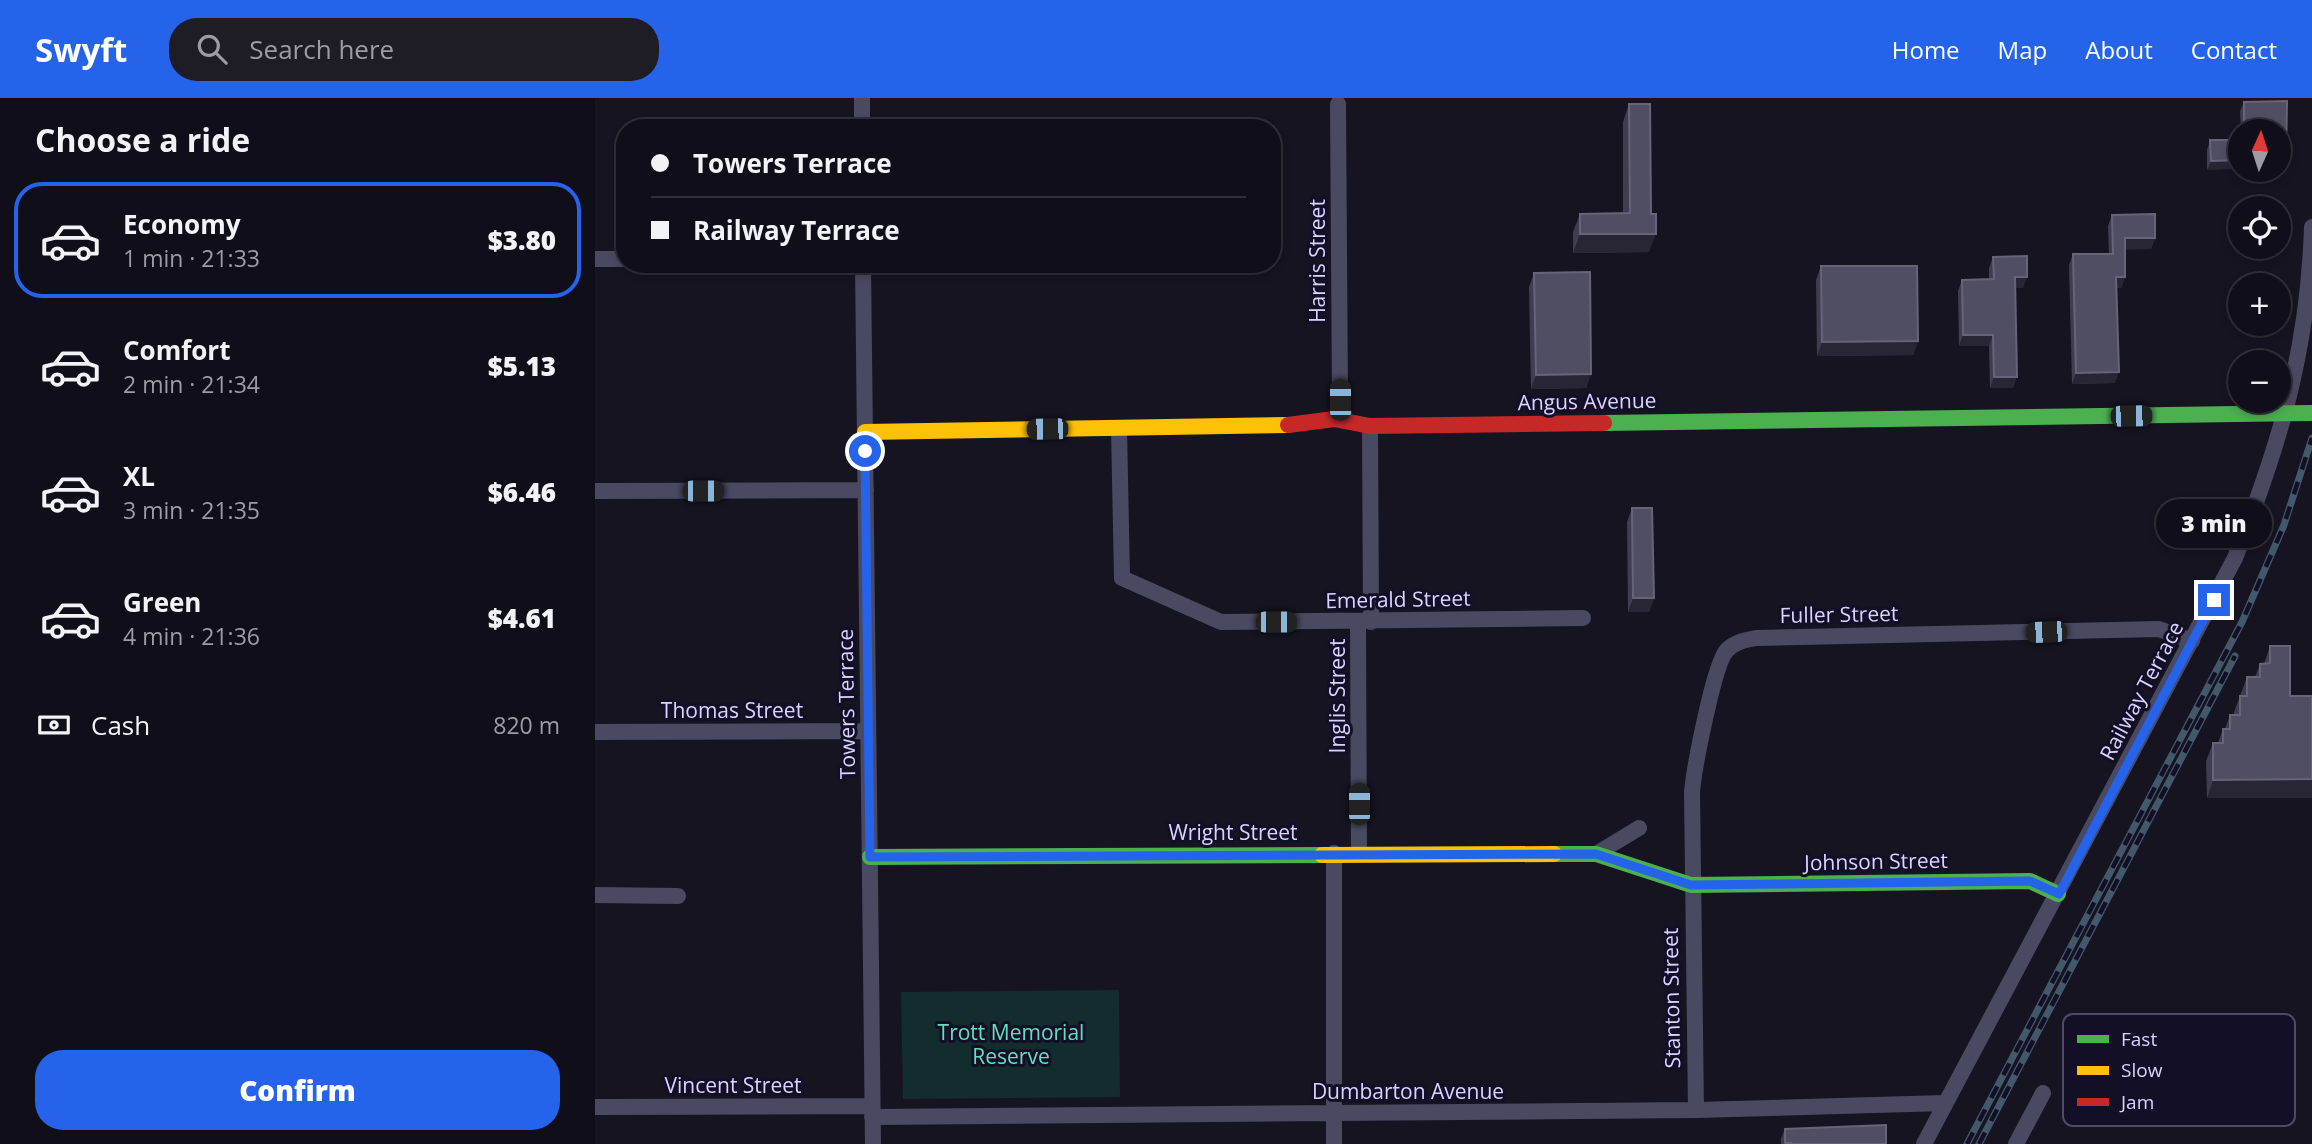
<!DOCTYPE html>
<meta charset="utf-8">
<style>
:root{--surface:#100f19;--page:#1e1d26;--text:#f1f3f6;--muted:#9c9ca2;--line:#302f38;--accent:#2563eb}
body{margin:0;font-family:"Open Sans",sans-serif;background:var(--page);color:var(--text);height:100vh;display:flex;flex-direction:column;font-size:26px;white-space:nowrap}
*{box-sizing:border-box;margin:0}
p{font-size:23px;color:var(--muted)}
.icon{flex:none;width:38px;height:38px;fill:none;stroke:currentColor;stroke-width:2;stroke-linecap:round;stroke-linejoin:round}
.map{position:relative;flex:1;overflow:hidden}
.details{display:flex;flex-direction:column;background:var(--surface);width:595px}
.details>*{flex:none}
.guide{position:absolute;left:21px;top:21px;width:665px;height:154px;border-radius:28px;box-shadow:0 4px 10px #0003,0 0 0 2px var(--line);display:grid;align-content:center;height:154px;padding:0 35px;background:var(--surface)}
.needle{width:46px;rotate:3deg}
.buttons{position:absolute;left:1633px;top:21px;display:grid;gap:14px}
.buttons a{display:grid;place-items:center;width:63px;height:63px;border-radius:50%;background:var(--surface);box-shadow:0 4px 10px #0003,0 0 0 2px var(--line);font-size:35px}
.end{position:absolute;width:32px;height:32px;margin:-16px;border:9px solid #2563eb;background:#fff;box-shadow:0 0 0 4px #fff}
.from{border-radius:50%}
.bubble{position:absolute;height:49px;border-radius:24px;background:var(--surface);box-shadow:0 4px 10px #0003,0 0 0 2px var(--line);font-size:23px;font-weight:800;line-height:49px;text-align:center}
.car{position:absolute;width:21px;height:42px;margin:-21px -10px;border-radius:9px;box-shadow:0 0 5px 2px #0007;background:linear-gradient(#222 24%,#8ab4d8 0 40%,#222 0 76%,#8ab4d8 0 86%,#222 0)}
.guide b{display:flex;align-items:center;gap:24px;height:66px;font-size:26px}
.guide b+b{border-top:2px solid var(--line)}
.guide i{width:18px;height:18px;background:var(--text)}
ul{padding:0;list-style:none}
li{display:flex;align-items:center;gap:21px;height:116px;margin:0 14px 10px;padding:0 21px;border:4px solid transparent;border-radius:28px}
li div{flex:1}
li b{display:block;font-size:26px}
li em{font-style:normal;font-weight:800}
li.active{border-color:var(--accent)}
li>.icon{width:63px;height:63px;stroke-width:1.5}
h2{padding:0 35px;font-size:32px;line-height:84px}
.pay{display:flex;align-items:center;gap:18px;height:77px;padding:0 35px;font-size:26px}
.pay p{margin-inline-start:auto}
.action{display:flex;gap:14px;margin-top:auto;padding:14px 35px}
.action a{flex:1;height:80px;border-radius:28px;background:var(--accent);color:#fff;font-size:28px;font-weight:800;line-height:80px;text-align:center}
header{display:flex;align-items:center;gap:42px;box-sizing:border-box;height:98px;padding:0 35px;background:var(--accent);color:#fff}
header strong{font-size:33px}
nav{display:flex;gap:38px;margin-inline-start:auto;font-size:24px}
.search{width:490px;height:63px;background:var(--page);display:flex;align-items:center;gap:18px;box-sizing:border-box;padding:0 24px;border-radius:28px;color:var(--muted);font-size:26px}
main{display:flex;flex:1;min-height:0}
.map>svg:first-child{display:block}
</style>
<header>
<strong>Swyft</strong>
<div class="search"><svg class="icon" aria-label="search" viewBox="0 0 24 24"><circle cx="10" cy="10" r="6"/><path d="M15 15l6 6"/></svg>Search here</div>
<nav><a>Home</a><a>Map</a><a>About</a><a>Contact</a></nav>
</header>
<main>
<section class="details">
<h2>Choose a ride</h2>
<ul>
<li class="active"><svg class="icon" aria-label="car" viewBox="0 0 24 24"><path d="M5 17H2v-5l4-1 3-4h7l3 4 3 1v5h-3M9 17h6M6 11h13"/><circle cx="7" cy="17" r="2"/><circle cx="17" cy="17" r="2"/></svg><div><b>Economy</b><p>1 min · 21:33</p></div><em>$3.80</em></li>
<li><svg class="icon" aria-label="car" viewBox="0 0 24 24"><path d="M5 17H2v-5l4-1 3-4h7l3 4 3 1v5h-3M9 17h6M6 11h13"/><circle cx="7" cy="17" r="2"/><circle cx="17" cy="17" r="2"/></svg><div><b>Comfort</b><p>2 min · 21:34</p></div><em>$5.13</em></li>
<li><svg class="icon" aria-label="car" viewBox="0 0 24 24"><path d="M5 17H2v-5l4-1 3-4h7l3 4 3 1v5h-3M9 17h6M6 11h13"/><circle cx="7" cy="17" r="2"/><circle cx="17" cy="17" r="2"/></svg><div><b>XL</b><p>3 min · 21:35</p></div><em>$6.46</em></li>
<li><svg class="icon" aria-label="car" viewBox="0 0 24 24"><path d="M5 17H2v-5l4-1 3-4h7l3 4 3 1v5h-3M9 17h6M6 11h13"/><circle cx="7" cy="17" r="2"/><circle cx="17" cy="17" r="2"/></svg><div><b>Green</b><p>4 min · 21:36</p></div><em>$4.61</em></li>
</ul>
<div class="pay"><svg class="icon" aria-label="cash" viewBox="0 0 24 24"><path d="M3 7h18v10H3z"/><circle cx="12" cy="12" r="2"/></svg>Cash<p>820 m</p></div>
<div class="action"><a>Confirm</a></div>
</section>
<div class="map">
<svg width="1717" height="1046" viewBox="0 0 1717 1046">
<rect width="100%" height="100%" fill="#161421"/>
<path fill="#132c2d" d="M 524,892 L 525,999 L 308,1001 L 306,894 Z"/>
<g fill="none" stroke-linecap="round" stroke-linejoin="round">
<path stroke="#4a4962" stroke-width="16" d="M 267,0 L 267,30
M 743,6 L 745,302 L 750,319
M 0,161 L 30,161
M 268,166 L 278,1046
M 775,328 L 776,524
M 524,330 L 527,480 L 626,524 L 988,520
M 0,393 L 271,392
M 763,524 L 764,755
M 0,634 L 273,633
M 739,755 L 739,1046
M 1001,756 L 1044,730
M 0,797 L 83,798
M 0,1009 L 277,1008
M 1101,1012 L 1097,694 C 1099,671 1119,565 1132,552 C 1140,544 1150,542 1161,540 L 1564,531 L 1597,543
M 277,1019 L 1101,1012 L 1350,1005
M 1329,1046 L 1640,460 C 1685,346 1713,253 1717,129
M 1421,1046 L 1448,995"/>
<path stroke="#4caf50" stroke-width="16" d="M 1009,325 L 1717,315
M 959,756 L 1001,756 L 1096,787 L 1435,783 L 1463,796
M 275,759 L 727,757"/>
<path stroke="#ffc107" stroke-width="16" d="M 270,334 L 693,327
M 727,757 L 959,756"/>
<path stroke="#c62828" stroke-width="16" d="M 693,327 L 739,321 L 775,328 L 1009,325"/>
<g stroke="#43596b" stroke-width="7">
<path id="rail" d="M 1372,1046 L 1647,524 L 1689,427 L 1717,340
M 1384,1046 L 1640,558"/>
</g>
<use href="#rail" stroke="#130f26" stroke-width="4.5" stroke-dasharray="13" stroke-linecap="butt"/>
</g>
<path fill="#403d50" d="M 1692,3 L 1691,61 L 1687,71 L 1684,71 L 1684,33 L 1646,33 L 1645,13 L 1649,4 Z
M 1034,6 L 1054,154 L 978,155 L 978,134 L 985,116 L 1028,115 L 1028,24 Z
M 1615,42 L 1645,42 L 1612,72 L 1612,52 Z
M 1517,117 L 1560,140 L 1556,151 L 1530,151 L 1530,179 L 1526,190 L 1521,190 L 1520,285 L 1477,286 L 1474,167 L 1478,156 L 1514,156 L 1513,128 Z
M 1398,159 L 1428,190 L 1420,190 L 1418,290 L 1395,290 L 1394,248 L 1364,248 L 1363,193 L 1367,182 L 1394,181 L 1394,170 Z
M 1226,168 L 1323,243 L 1318,257 L 1222,258 L 1221,182 Z
M 939,175 L 996,276 L 991,290 L 936,291 L 934,189 Z
M 1037,410 L 1059,500 L 1054,514 L 1033,514 L 1032,424 Z
M 1675,548 L 1695,598 L 1717,598 L 1717,700 L 1612,700 L 1611,663 L 1618,645 L 1623,645 L 1628,631 L 1630,631 L 1635,617 L 1638,617 L 1652,579 L 1660,579 L 1665,566 L 1669,566 Z
M 1190,1031 L 1291,1046 L 1186,1046 L 1186,1040 Z"/>
<path fill="#282635" d="M 1684,61 L 1691,61 L 1687,71 L 1684,71 Z
M 1645,62 L 1645,71 L 1612,72 L 1616,63 Z
M 985,136 L 1061,136 L 1054,154 L 978,155 Z
M 1530,140 L 1560,140 L 1556,151 L 1526,152 Z
M 1420,179 L 1432,179 L 1428,190 L 1416,190 Z
M 1521,179 L 1530,179 L 1526,190 L 1517,190 Z
M 1368,237 L 1398,237 L 1394,248 L 1364,248 Z
M 1323,243 L 1318,257 L 1222,258 L 1227,244 Z
M 1524,274 L 1520,285 L 1477,286 L 1481,275 Z
M 996,276 L 991,290 L 936,291 L 941,277 Z
M 1399,279 L 1422,279 L 1418,290 L 1395,290 Z
M 1038,500 L 1059,500 L 1054,514 L 1033,514 Z
M 1717,681 L 1717,700 L 1612,700 L 1618,682 Z"/>
<path fill="#504e63" stroke="#66637b" stroke-width="2" d="M 1692,3 L 1691,61 L 1684,61 L 1684,33 L 1649,33 L 1649,4 Z
M 1034,6 L 1055,6 L 1056,116 L 1061,116 L 1061,136 L 985,136 L 985,116 L 1035,115 Z
M 1615,42 L 1645,42 L 1645,62 L 1616,63 Z
M 1560,116 L 1560,140 L 1530,140 L 1530,179 L 1521,179 L 1524,274 L 1481,275 L 1478,156 L 1518,156 L 1517,117 Z
M 1432,158 L 1432,179 L 1420,179 L 1422,279 L 1399,279 L 1398,237 L 1368,237 L 1367,182 L 1399,181 L 1398,159 Z
M 1226,168 L 1322,168 L 1323,243 L 1227,244 Z
M 995,174 L 996,276 L 941,277 L 939,175 Z
M 1037,410 L 1057,410 L 1059,500 L 1038,500 Z
M 1675,548 L 1695,548 L 1695,598 L 1717,598 L 1717,681 L 1618,682 L 1618,645 L 1628,645 L 1628,631 L 1635,631 L 1635,617 L 1645,617 L 1645,598 L 1652,598 L 1652,579 L 1665,579 L 1665,566 L 1675,565 Z
M 1291,1027 L 1291,1046 L 1196,1046 L 1196,1045 L 1190,1045 L 1190,1031 Z"/>
<g fill="none" stroke-linecap="round" stroke-linejoin="round">
<path stroke="#2563eb" stroke-width="9" d="M 270,353 L 275,759 L 1001,756 L 1096,787 L 1435,783 L 1464,796 L 1619,502"/>
</g>
<g text-anchor="middle" stroke-width="6" stroke-linejoin="round" paint-order="stroke">
<g font-size="21" fill="#d9d4ff" stroke="#130f26">
<text transform="translate(723 163) rotate(-90)" y="7">Harris Street</text>
<text transform="translate(992 304) rotate(-1)" y="7">Angus Avenue</text>
<text transform="translate(803 502) rotate(-1)" y="7">Emerald Street</text>
<text transform="translate(1244 517) rotate(-1)" y="7">Fuller Street</text>
<text transform="translate(1547 593) rotate(-62)" y="7">Railway Terrace</text>
<text transform="translate(743 598) rotate(-90)" y="7">Inglis Street</text>
<text transform="translate(252 606) rotate(-91)" y="7">Towers Terrace</text>
<text x="137" y="620">Thomas Street</text>
<text x="638" y="742">Wright Street</text>
<text transform="translate(1281 764) rotate(-1)" y="7">Johnson Street</text>
<text transform="translate(1077 900) rotate(-91)" y="7">Stanton Street</text>
<text x="138" y="995">Vincent Street</text>
<text x="813" y="1001">Dumbarton Avenue</text>
</g>
<g font-size="21" fill="#5fe0c0" stroke="#130f26">
<text x="416" y="942">Trott Memorial<tspan x="416" dy="24">Reserve</tspan></text>
</g>
</g>
<rect x="1468" y="916" width="232" height="112" rx="10" fill="#130f26" stroke="#4e4a67" stroke-width="2"/>
<rect x="1482" y="937" width="32" height="8" fill="#4caf50"/>
<rect x="1482" y="968" width="32" height="9" fill="#ffc107"/>
<rect x="1482" y="1000" width="32" height="8" fill="#c62828"/>
<g font-size="19" fill="#d9d4ff">
<text x="1526" y="948">Fast</text>
<text x="1526" y="979">Slow</text>
<text x="1526" y="1011">Jam</text>
</g>
</svg>
<div class="buttons">
<a><svg class="needle" viewBox="-14 -14 28 28"><path d="M0-13l5 13h-10z" fill="#e53935"/><path d="M0 13l5-13h-10z" fill="#9c9ca2"/></svg></a>
<a><svg class="icon" aria-label="locate" viewBox="0 0 24 24"><circle cx="12" cy="12" r="6"/><path d="M12 2v4M12 18v4M2 12h4M18 12h4"/></svg></a>
<a>+</a>
<a>−</a>
</div>
<i class="end from" style="left:270px;top:353px"></i>
<i class="end" style="left:1619px;top:502px"></i>
<div class="bubble" style="left:1561px;top:401px;width:116px">3 min</div>
<i class="car" style="left:745px;top:302px;rotate:0deg"></i>
<i class="car" style="left:1536px;top:318px;rotate:89deg"></i>
<i class="car" style="left:452px;top:331px;rotate:269deg"></i>
<i class="car" style="left:108px;top:393px;rotate:90deg"></i>
<i class="car" style="left:681px;top:524px;rotate:90deg"></i>
<i class="car" style="left:1451px;top:534px;rotate:268deg"></i>
<i class="car" style="left:764px;top:706px;rotate:0deg"></i>
<div class="guide">
<b><i class="from"></i>Towers Terrace</b>
<b><i></i>Railway Terrace</b>
</div>
</div>
</main>
